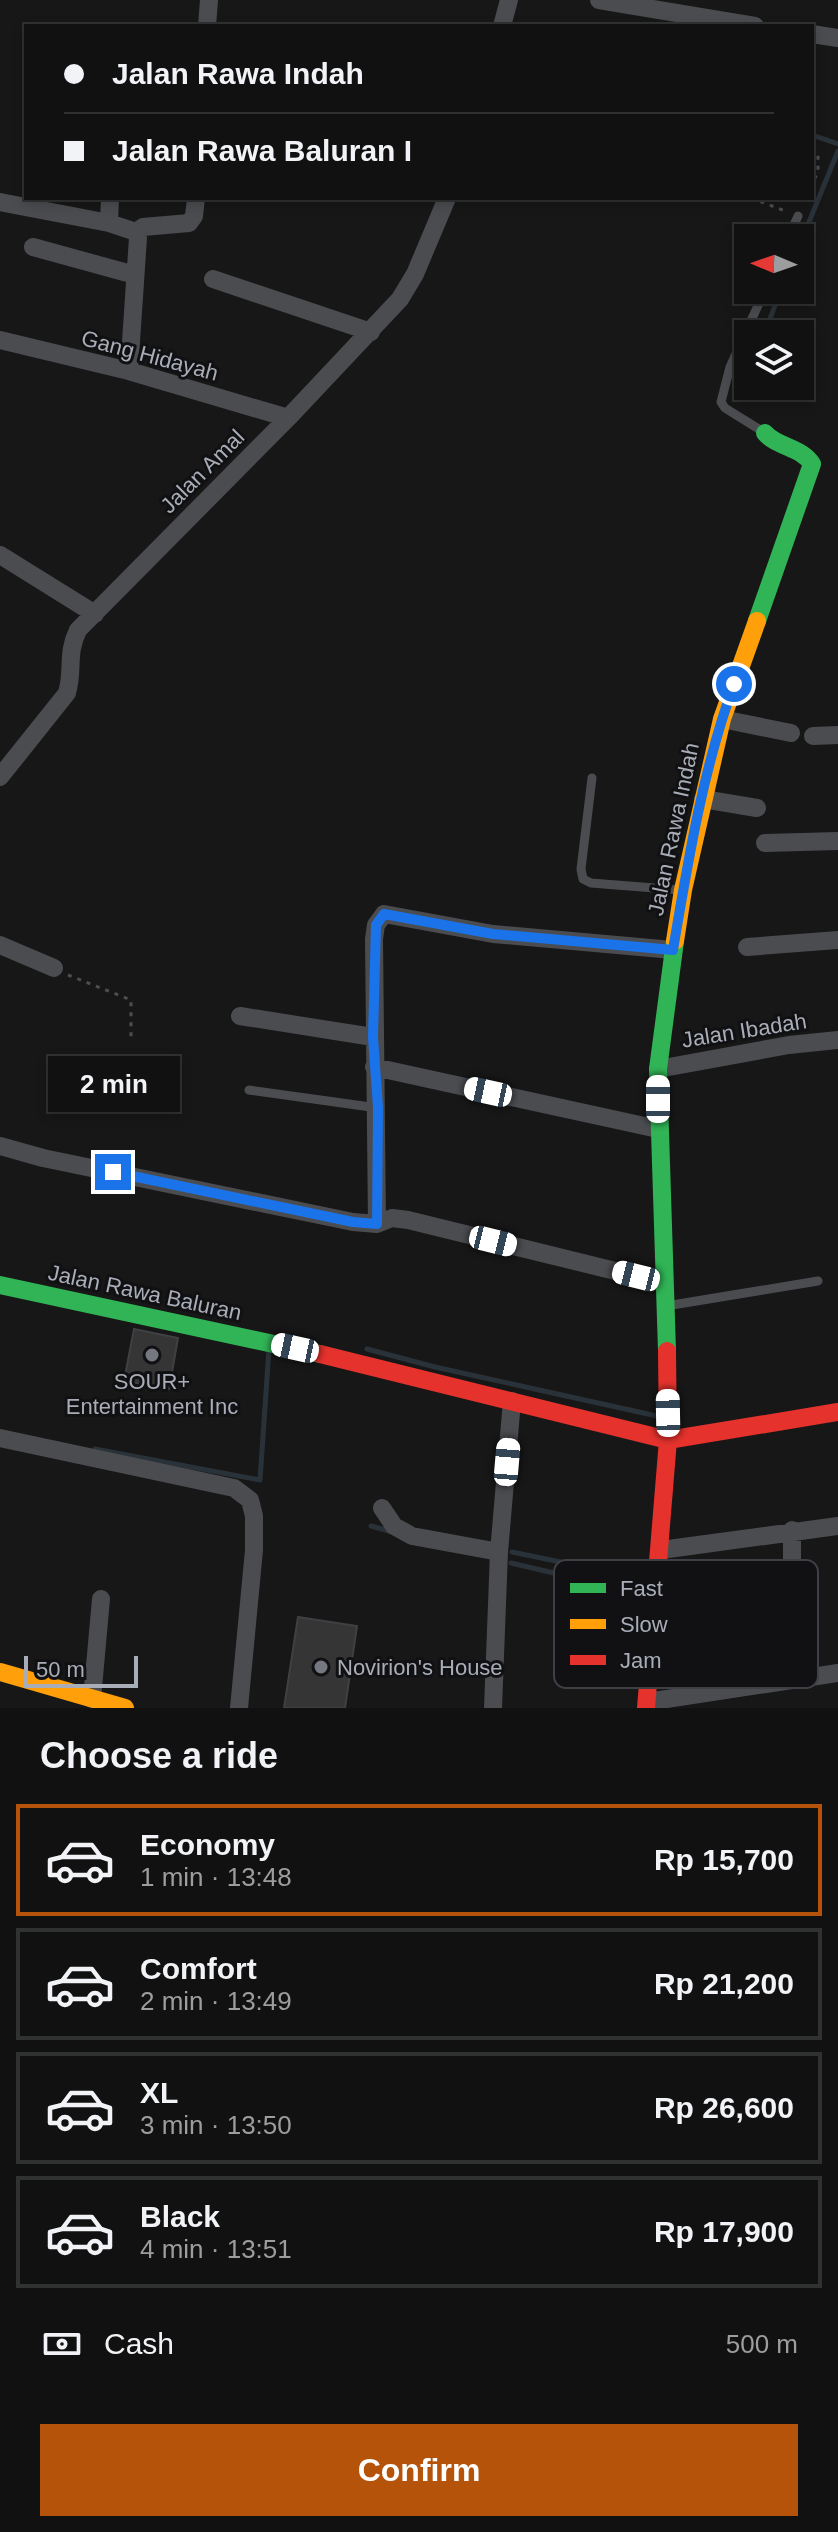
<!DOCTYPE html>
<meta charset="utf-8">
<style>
:root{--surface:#111;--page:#1a1a1a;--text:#f1f3f6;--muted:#9c9d9f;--line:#303131;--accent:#b45309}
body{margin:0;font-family:Helvetica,sans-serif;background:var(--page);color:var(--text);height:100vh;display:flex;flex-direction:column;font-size:30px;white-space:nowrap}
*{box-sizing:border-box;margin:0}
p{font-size:26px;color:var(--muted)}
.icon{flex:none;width:44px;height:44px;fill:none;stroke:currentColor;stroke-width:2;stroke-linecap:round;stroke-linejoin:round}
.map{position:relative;height:1708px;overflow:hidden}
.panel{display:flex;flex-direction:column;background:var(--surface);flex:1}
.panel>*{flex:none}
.guide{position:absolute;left:24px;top:24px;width:790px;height:176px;border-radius:0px;box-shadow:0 4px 12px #0003,0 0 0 2px var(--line);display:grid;align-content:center;height:176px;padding:0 40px;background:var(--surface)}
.needle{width:52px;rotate:272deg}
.controls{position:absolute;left:734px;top:224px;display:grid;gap:16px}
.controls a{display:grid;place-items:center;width:80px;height:80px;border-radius:0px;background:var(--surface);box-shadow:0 4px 12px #0003,0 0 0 2px var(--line);font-size:40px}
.scale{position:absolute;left:24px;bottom:20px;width:114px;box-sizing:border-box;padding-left:8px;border:4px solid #a8adb8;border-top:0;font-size:22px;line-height:28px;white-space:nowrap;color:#a8adb8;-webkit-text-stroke:6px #111113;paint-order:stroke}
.end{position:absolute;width:36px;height:36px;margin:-18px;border:10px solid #1a73e8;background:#fff;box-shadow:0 0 0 4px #fff}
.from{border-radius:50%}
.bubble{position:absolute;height:56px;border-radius:0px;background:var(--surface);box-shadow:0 4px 12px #0003,0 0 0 2px var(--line);font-size:26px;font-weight:600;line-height:56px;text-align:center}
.car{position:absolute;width:24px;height:48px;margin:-24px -12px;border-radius:10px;box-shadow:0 0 6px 2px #0007;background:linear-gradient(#fff 24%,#345 0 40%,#fff 0 76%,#345 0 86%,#fff 0)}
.guide b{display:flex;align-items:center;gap:28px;height:76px;font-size:30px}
.guide b+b{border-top:2px solid var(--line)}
.guide i{width:20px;height:20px;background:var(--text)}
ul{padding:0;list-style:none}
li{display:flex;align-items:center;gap:24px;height:112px;margin:0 16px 12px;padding:0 24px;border:4px solid var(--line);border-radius:0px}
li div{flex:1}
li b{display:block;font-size:30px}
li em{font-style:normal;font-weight:600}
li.current{border-color:var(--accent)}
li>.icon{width:72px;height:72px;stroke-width:1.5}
h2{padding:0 40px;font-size:36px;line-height:96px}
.pay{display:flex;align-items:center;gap:20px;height:88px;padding:0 40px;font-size:30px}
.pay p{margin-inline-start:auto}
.action{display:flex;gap:16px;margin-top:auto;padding:16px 40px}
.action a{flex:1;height:92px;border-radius:0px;background:var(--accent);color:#fff;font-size:32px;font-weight:600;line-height:92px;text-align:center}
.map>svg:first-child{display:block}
</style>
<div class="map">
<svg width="838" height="1708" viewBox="0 0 838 1708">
<rect width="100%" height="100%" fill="#171717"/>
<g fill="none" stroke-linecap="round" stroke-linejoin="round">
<path stroke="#2a3239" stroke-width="5" d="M 812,135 L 838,144
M 800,244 L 838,151
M 764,334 L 781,290
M 737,399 L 748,372
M 367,1349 L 435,1367 L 657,1416
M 95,1449 L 260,1480 L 269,1349
M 371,1526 L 389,1531
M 512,1552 L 585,1567
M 511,1563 L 588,1581"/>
</g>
<path fill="#353536" stroke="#3f4043" stroke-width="2" d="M 134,1329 L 178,1338 L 169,1389 L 124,1381 Z
M 298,1617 L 357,1626 L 345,1708 L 284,1708 Z"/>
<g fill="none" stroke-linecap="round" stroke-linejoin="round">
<path stroke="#4d4e52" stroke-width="3" stroke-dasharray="4 6" stroke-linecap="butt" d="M 812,150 L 818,152 L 818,171 L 812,185
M 751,198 L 788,212
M 68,975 L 131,1000 L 131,1041"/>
<path stroke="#4b4c50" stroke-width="9" d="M 788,238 L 798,216
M 765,433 L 725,408 L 721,402 L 730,367 L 765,290
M 592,778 L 581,869 L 583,879 L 591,883 L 680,890
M 249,1090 L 378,1108
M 666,1306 L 818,1281"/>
<path stroke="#4b4c50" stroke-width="18" d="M 599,0 L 755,26
M 207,26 L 209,0
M 502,26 L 509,0
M 812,34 L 838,38
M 110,198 L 109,223 L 136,232 L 138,238 L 129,371
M 0,202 L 109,223
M 136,232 L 143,227 L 189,223 L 194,216 L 196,198
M 33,247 L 135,275
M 213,279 L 371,332
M 0,340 L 129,371 L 288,418
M 0,555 L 95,614
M 722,719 L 791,733
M 813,736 L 838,735
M 0,777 L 67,693 C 74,669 66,655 78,630 L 288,418 L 400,299 L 415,274 L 447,198
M 703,799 L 757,808
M 765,843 L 838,841
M 0,945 L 54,968
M 747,947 L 838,940
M 240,1016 L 373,1037
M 374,1067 L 658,1129
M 658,1069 L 789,1045 L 838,1040
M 0,1146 L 43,1158 L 353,1222 L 377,1224 L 392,1218 L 408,1220 L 664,1283
M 377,1224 L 374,939 L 376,925 L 384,914 L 493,934 L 673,950
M 0,1438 L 234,1488 L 250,1500 L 254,1516 L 254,1550 L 239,1708
M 382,1508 L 394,1526 L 412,1536 L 499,1552
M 661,1550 L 838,1526
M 587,1572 L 655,1592 L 701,1584 L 733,1587 L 776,1579 L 787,1574 L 792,1562 L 792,1530
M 92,1699 L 101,1599
M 647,1702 L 838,1673
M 493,1708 L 499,1552 L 512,1401"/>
<path stroke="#30b455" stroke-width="18" d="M 757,621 L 812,464 C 803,448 777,447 765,433
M 0,1285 L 320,1354
M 667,1351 L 658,1069 L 675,941"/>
<path stroke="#ff9f0a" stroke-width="18" d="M 675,941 L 683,890 L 722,719 L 757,621
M 0,1672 L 125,1708"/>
<path stroke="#e5322d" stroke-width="18" d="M 320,1354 L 668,1440 L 838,1412
M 646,1708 L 668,1440 L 667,1351"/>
</g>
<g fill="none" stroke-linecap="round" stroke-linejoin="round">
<path stroke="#1a73e8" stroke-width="10" d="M 113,1172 L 353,1222 L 377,1224 L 378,1108 L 373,1037 L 376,925 L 384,914 L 493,934 L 673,950 C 688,861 703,769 734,684"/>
</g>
<g fill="#757880" stroke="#111113" stroke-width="3">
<circle cx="152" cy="1355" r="8"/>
<circle cx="321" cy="1667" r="8"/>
</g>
<g text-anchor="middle" stroke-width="6" stroke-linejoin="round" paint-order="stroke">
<g font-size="22" fill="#a8adb8" stroke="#111113">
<text transform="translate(150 355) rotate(15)" y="8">Gang Hidayah</text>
<text transform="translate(202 471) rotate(-45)" y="8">Jalan Amal</text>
<text transform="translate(673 829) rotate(-78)" y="8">Jalan Rawa Indah</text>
<text transform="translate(744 1030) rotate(-9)" y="8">Jalan Ibadah</text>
<text transform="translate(145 1292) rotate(12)" y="8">Jalan Rawa Baluran</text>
</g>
<g font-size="22" fill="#a8adb8" stroke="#111113">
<text x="152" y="1389">SOUR+<tspan x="152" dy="25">Entertainment Inc</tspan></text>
<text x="337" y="1675" text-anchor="start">Novirion's House</text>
</g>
</g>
<rect x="554" y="1560" width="264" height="128" rx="12" fill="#111113" stroke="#3e4045" stroke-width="2"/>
<rect x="570" y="1583" width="36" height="10" fill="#30b455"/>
<rect x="570" y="1619" width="36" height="10" fill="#ff9f0a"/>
<rect x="570" y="1655" width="36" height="10" fill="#e5322d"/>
<g font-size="22" fill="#a8adb8">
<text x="620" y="1596">Fast</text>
<text x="620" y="1632">Slow</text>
<text x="620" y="1668">Jam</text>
</g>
</svg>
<div class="controls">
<a><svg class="needle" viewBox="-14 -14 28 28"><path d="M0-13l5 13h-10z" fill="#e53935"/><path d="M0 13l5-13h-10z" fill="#9c9d9f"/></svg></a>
<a><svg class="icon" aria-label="layers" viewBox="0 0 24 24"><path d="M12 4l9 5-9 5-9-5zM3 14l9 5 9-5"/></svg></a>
</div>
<div class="scale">50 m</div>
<i class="end from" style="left:734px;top:684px"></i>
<i class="end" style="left:113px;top:1172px"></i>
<div class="bubble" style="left:48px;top:1056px;width:132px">2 min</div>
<i class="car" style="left:488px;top:1092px;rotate:282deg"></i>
<i class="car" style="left:658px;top:1099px;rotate:0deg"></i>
<i class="car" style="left:493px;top:1241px;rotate:104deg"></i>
<i class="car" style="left:636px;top:1276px;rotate:284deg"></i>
<i class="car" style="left:295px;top:1348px;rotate:282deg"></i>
<i class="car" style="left:668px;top:1413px;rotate:359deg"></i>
<i class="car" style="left:507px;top:1462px;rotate:5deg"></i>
<div class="guide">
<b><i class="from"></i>Jalan Rawa Indah</b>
<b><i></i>Jalan Rawa Baluran I</b>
</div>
</div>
<section class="panel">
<h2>Choose a ride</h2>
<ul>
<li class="current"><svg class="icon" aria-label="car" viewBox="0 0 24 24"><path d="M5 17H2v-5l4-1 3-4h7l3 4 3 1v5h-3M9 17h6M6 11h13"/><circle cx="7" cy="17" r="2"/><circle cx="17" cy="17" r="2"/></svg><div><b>Economy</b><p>1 min · 13:48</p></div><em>Rp 15,700</em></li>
<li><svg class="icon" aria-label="car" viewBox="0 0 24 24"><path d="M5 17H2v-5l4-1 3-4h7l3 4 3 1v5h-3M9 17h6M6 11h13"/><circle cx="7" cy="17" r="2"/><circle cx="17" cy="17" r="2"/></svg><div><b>Comfort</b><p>2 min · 13:49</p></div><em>Rp 21,200</em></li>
<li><svg class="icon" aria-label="car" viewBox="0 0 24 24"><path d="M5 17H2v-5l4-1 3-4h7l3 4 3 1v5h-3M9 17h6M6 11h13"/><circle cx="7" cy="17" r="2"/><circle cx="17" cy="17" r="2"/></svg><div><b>XL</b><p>3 min · 13:50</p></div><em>Rp 26,600</em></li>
<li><svg class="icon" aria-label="car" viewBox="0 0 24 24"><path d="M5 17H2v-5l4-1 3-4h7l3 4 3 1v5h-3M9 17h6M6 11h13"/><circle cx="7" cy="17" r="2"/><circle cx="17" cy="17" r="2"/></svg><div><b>Black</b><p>4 min · 13:51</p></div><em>Rp 17,900</em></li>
</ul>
<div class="pay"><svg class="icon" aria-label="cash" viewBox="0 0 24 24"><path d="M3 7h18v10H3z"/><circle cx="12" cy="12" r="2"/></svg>Cash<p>500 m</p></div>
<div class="action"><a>Confirm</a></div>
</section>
